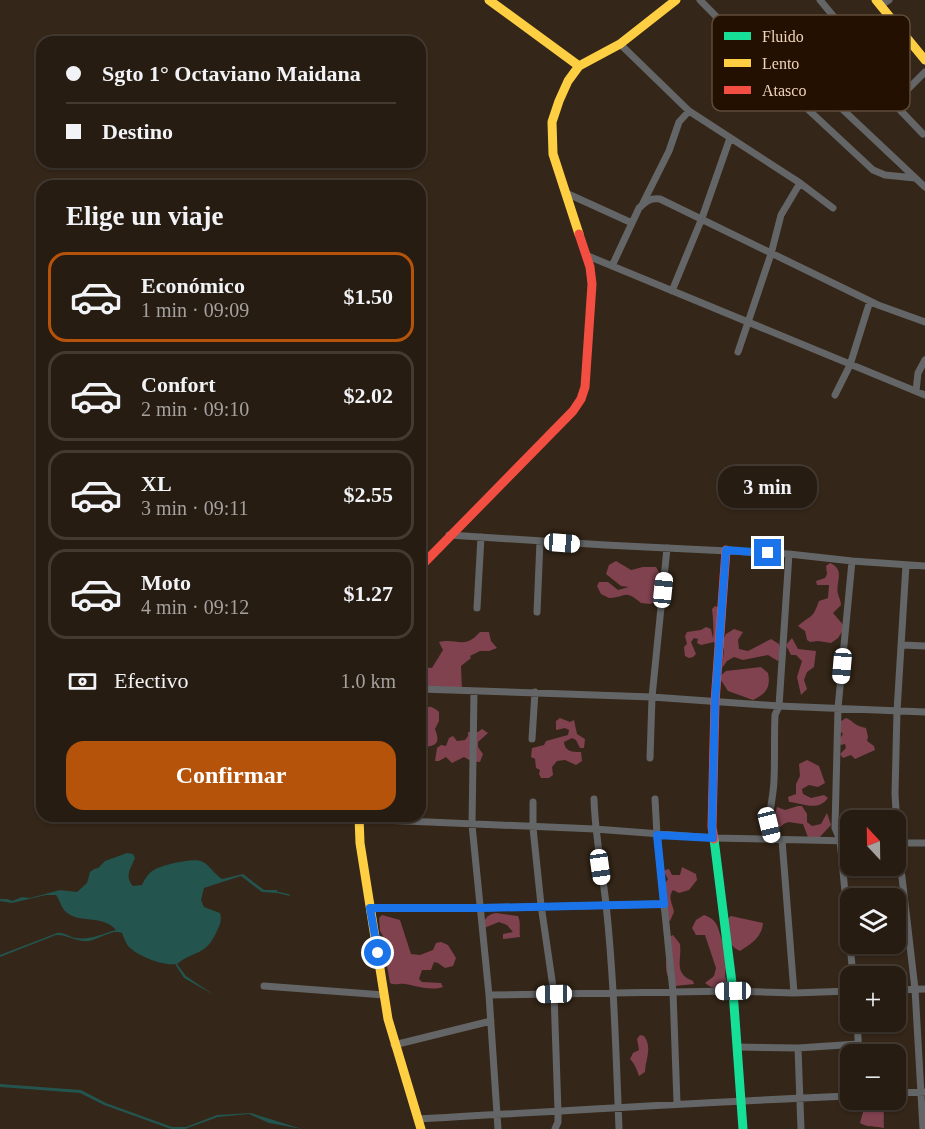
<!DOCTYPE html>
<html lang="es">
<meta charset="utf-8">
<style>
:root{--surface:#271c12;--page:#2f251b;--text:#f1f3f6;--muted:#a4a19f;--line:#433a32;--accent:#b45309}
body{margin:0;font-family:Georgia,serif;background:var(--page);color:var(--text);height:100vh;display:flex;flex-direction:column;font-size:22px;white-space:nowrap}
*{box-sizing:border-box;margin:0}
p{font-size:20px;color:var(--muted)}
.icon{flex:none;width:33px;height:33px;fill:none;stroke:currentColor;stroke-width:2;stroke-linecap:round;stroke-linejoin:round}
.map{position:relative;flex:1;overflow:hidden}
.drawer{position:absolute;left:36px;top:180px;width:390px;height:642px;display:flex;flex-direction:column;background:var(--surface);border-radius:18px;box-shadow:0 2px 4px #0004,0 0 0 2px var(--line)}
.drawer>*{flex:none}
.hud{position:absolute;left:36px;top:36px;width:390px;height:132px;border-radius:18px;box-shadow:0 2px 4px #0004,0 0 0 2px var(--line);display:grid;align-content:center;height:132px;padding:0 30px;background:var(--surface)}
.needle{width:39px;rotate:338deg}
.tools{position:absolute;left:840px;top:810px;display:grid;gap:12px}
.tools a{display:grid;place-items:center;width:66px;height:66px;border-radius:12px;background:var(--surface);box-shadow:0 2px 4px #0004,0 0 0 2px var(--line);font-size:30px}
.end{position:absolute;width:27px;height:27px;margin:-14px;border:8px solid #1a73e8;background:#fff;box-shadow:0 0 0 3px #fff}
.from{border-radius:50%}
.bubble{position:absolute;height:42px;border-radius:18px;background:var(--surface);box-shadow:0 2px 4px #0004,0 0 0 2px var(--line);font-size:20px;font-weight:800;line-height:42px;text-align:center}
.car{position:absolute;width:18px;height:36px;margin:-18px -9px;border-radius:8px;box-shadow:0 0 4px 2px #0007;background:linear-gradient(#fff 24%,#345 0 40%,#fff 0 76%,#345 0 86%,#fff 0)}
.hud b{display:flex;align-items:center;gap:21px;height:57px;font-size:22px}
.hud b+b{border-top:2px solid var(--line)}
.hud i{width:15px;height:15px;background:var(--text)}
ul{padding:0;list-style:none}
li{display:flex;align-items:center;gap:18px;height:90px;margin:0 12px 9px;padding:0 18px;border:3px solid var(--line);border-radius:18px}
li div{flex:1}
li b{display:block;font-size:22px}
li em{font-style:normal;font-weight:800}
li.active{border-color:var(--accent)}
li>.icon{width:54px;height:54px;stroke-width:1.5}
h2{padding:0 30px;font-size:27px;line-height:72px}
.pay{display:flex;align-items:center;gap:15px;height:66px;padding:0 30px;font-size:22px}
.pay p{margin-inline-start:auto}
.primary-button{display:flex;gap:12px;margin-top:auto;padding:12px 30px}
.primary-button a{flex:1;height:69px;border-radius:18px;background:var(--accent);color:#fff;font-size:24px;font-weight:800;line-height:69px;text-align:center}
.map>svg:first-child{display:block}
</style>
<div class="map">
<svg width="925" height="1129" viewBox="0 0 925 1129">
<rect width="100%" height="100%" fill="#342618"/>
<path fill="#814250" d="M 616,561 L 631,570 L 643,567 L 656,567 L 660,574 C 653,582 657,585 661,593 L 658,601 L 650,604 L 641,603 C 624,589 628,597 609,598 L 601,594 L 597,586 L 599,582 L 608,582 L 618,590 L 629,587 L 621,586 L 606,574 L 609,565 Z
M 830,563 C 846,570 835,582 838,594 C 839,598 841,601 841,605 L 833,613 L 845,627 L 838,638 L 831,643 L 818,641 L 810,642 L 807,640 L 805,631 L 798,626 C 813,613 812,620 819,601 L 828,598 L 829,585 L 817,585 L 816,581 L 825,578 L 827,574 L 826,566 Z
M 715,606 L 726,611 L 723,640 L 726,634 L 734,629 L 743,632 L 738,640 L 739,649 L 748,651 L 771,639 L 779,644 L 781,653 L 778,661 L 768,655 L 743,660 L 734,657 L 727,661 L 722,668 L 724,650 L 722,643 L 716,647 L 714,642 L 701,645 L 697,643 L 698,639 L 694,638 L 691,642 L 696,654 L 693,657 L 689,658 L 685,656 L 684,647 L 687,644 L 685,636 L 687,632 L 701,630 L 706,627 L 711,629 L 713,638 C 714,632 713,616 712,609 Z
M 480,632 L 489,632 L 491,641 L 497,648 L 489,651 L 480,651 L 470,656 L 471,658 L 461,666 L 462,692 L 428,691 C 423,682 419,677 422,667 L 432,668 L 443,650 L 439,642 C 458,638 464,650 480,632 Z
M 792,638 L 798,649 L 816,651 L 814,667 L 807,672 L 804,680 L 807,689 L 801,695 L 797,677 L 802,661 L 796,655 L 791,655 L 786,645 Z
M 761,667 L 768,673 C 771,687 766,694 753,700 L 728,691 L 719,677 L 726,671 Z
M 420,695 L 423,704 L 426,707 C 431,706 435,708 439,712 L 439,721 L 435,729 C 440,742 438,746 423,747 L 420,751 Z
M 560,718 L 570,722 L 574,720 L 577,734 L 585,739 L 584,748 L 580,748 L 576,740 L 572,738 L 564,742 C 565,752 573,752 581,752 L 582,761 L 576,765 L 565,760 L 557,761 L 552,767 L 553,775 L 549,778 L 541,778 L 539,774 L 540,770 L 536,768 L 535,759 L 531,757 L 532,748 L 544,745 L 546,741 L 568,735 L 569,730 L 565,728 L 556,730 L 556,721 Z
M 846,718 C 854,721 854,726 866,728 L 868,737 L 867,741 L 874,746 L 875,750 L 855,759 L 851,755 L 843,758 L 840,754 L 846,748 L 845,744 L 841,745 L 838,741 L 843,734 L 840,731 L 838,723 Z
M 482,729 L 488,733 L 478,742 L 478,747 L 483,754 L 480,762 L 471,761 L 464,757 L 452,763 L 446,757 L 439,761 L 435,761 L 437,748 L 441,745 L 446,746 L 449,738 L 453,736 L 457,741 L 465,740 L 468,736 L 468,732 L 478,732 Z
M 807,760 L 819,766 L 825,783 L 818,787 L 809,785 L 802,789 L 803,794 L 811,798 L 824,795 L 828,798 C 818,812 802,803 789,802 L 788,797 L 796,794 L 796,784 L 800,776 L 799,764 Z
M 798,806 L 802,806 L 807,814 L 807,822 L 812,826 L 821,824 L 827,813 L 831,825 L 816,841 L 809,840 L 803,824 C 789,823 787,818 777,831 L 773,832 L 772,824 L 777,807 L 785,810 Z
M 682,867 L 696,874 L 697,880 L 689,890 L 679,893 L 673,890 C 667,898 673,904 674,912 L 670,921 L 664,918 L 659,904 C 667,898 669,894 664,885 L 668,879 L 664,872 L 665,870 L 669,869 L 672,875 L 680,875 Z
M 496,913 L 518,916 C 521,922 519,930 520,937 L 503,939 L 503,934 L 513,932 L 507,925 L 499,922 L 484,928 C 484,919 486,915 496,913 Z
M 382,915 L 400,920 L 411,954 L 420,955 L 433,950 L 436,943 L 441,942 L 448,945 L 456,958 L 453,966 L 445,968 L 438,963 L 434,962 L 431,970 L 422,970 L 419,979 L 422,982 L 441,983 L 443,987 C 431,991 416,986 405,984 C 399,983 396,986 390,983 L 387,966 L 391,949 L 380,931 L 379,918 Z
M 704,915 C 723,921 716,936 728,950 L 725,976 L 728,985 C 718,990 713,989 705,983 L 714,976 L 716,968 L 705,935 L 696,935 L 692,928 L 696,920 Z
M 731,916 L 763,923 C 762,937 751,944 740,951 C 726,945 726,932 727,919 Z
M 673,935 L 680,944 C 682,961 673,973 693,981 L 694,984 L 675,986 C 660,974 668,954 669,937 Z
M 640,1035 L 644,1036 C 653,1048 645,1060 645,1072 L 639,1076 C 637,1070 635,1064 630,1059 L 633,1053 L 639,1050 L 637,1039 Z
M 873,1101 L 882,1101 C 885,1111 883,1118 884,1128 C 875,1126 868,1128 860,1123 L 865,1105 Z"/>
<path fill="#23544d" d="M 127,853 L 133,854 L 135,858 C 131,868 124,876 133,886 L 142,885 C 145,879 148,873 154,870 C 162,865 192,858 201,861 C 208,863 214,874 222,879 L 243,874 L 264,890 L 277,890 L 277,893 L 262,892 L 241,876 L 204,888 L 201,900 L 204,907 L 220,913 C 222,920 220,925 217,931 C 205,957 196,949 177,964 L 186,976 L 214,995 L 184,978 L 175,964 C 163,966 138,956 129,947 C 126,944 124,938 122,933 C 111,929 101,939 89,941 C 76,942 66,934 56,935 L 0,957 L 0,955 L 57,933 C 65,932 68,937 76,938 C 90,940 102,934 116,930 C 103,914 79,924 66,912 C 61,908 60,900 56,895 L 46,895 L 12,903 L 0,901 L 0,899 L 7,899 L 12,901 L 22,897 L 30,898 L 60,890 L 77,892 L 87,883 L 90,872 L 94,869 L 98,868 L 105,861 Z
M 0,1084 L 81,1090 L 106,1103 L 172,1127 L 186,1127 L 217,1115 L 251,1113 L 302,1129 L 269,1123 L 249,1114 L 218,1117 L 185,1129 L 171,1129 L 104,1105 L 80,1093 L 0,1087 Z"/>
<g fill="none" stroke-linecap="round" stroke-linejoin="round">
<path stroke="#23544d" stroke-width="1.5" d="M 276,892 L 289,895"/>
<path stroke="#636566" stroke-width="7" d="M 700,0 L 799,101 L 873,170 L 885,175 L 915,178
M 820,0 L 854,41
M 881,5 L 889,0
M 620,44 L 689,111 L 800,183 L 833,208
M 859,67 L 923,134
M 894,103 L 925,72
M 840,107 L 925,187
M 566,193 L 632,223
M 643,203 L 669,151 L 679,122 L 689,111
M 588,256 L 925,395
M 612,266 L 639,208 C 646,201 650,198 660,199 L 878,305 L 925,322
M 672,291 L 702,218 L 730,138
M 738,352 L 771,254 L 781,215 L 800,183
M 916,391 L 918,373 L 925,360
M 835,395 L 850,365 L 870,301
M 449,535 L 605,545 L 789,554 L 852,561 L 925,566
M 852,561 L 838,708 L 835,828 L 840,840 L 853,976
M 906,565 L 897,711 L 895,794 L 898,843 L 915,989 L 923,1129
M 477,608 L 481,537
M 537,612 L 540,541
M 903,645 L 925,646
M 420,689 L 652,697 L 779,706 L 925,712
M 474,691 L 472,825 L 489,995 L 498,1129
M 532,739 L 535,692
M 650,758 L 652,697 L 667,548
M 594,799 C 595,835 602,869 606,904 C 614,979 616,1054 619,1129
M 655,799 L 657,835 L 673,992 L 677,1103
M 533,802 L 533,828 L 541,905 L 554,994 L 558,1111 L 558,1122 L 555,1129
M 359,819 L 595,829 L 713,838 L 850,841
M 773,840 C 766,813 773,805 774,780 C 775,758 774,737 775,715 L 779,706 L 789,554
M 782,840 L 794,993
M 896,843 L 925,843
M 370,908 L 480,908 L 664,904
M 264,986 L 384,995
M 896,990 L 925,989
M 489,995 L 733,991 L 794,993 L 850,991
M 857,1022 L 859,1054
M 394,1045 L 491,1021
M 737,1047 L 798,1048 L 858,1044
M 798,1048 L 801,1129
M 896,1093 L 925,1092
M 418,1119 C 562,1111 706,1102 850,1096"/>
<path stroke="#16e098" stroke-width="9" d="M 714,839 L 733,991 L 743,1129"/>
<path stroke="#ffcf43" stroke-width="9" d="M 489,0 L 579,66
M 876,0 L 925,60
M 579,234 L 553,154 L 552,122 L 559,101 L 568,81 L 579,66 L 620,44 L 676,0
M 359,816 L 360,843 L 388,1019 L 421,1129"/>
<path stroke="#f24e42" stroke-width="9" d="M 420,567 L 573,411 L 581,399 L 585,387 L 592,284 L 590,267 L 579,234
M 714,839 L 712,827 L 715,702 L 726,550"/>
</g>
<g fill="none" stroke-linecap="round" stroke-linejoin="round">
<path stroke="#1a73e8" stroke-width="8" d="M 378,953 L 370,908 L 480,908 L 664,904 L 657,835 L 713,838 L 712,827 L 715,702 L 726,550 L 768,553"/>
</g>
<rect x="712" y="15" width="198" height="96" rx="9" fill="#231000" stroke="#604b38" stroke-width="1.5"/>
<rect x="724" y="32" width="27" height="8" fill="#16e098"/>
<rect x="724" y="59" width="27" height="8" fill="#ffcf43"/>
<rect x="724" y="86" width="27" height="8" fill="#f24e42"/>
<g font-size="16" fill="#f0d4bb">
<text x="762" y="42">Fluido</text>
<text x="762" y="69">Lento</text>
<text x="762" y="96">Atasco</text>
</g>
</svg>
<div class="tools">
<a><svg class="needle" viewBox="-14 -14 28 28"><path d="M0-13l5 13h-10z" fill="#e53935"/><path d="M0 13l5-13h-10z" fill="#a4a19f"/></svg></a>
<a><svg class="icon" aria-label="layers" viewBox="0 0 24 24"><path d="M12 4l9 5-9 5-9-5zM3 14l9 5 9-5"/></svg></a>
<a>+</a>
<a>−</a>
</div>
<i class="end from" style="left:378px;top:953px"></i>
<i class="end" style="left:768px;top:553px"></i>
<div class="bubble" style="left:718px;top:466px;width:99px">3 min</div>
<i class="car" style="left:562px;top:543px;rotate:94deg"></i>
<i class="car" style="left:663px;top:590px;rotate:6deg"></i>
<i class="car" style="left:842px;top:666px;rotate:185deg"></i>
<i class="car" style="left:769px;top:825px;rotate:166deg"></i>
<i class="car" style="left:600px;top:867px;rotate:172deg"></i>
<i class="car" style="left:733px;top:991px;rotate:269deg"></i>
<i class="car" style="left:554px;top:994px;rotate:269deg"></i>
<div class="hud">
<b><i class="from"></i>Sgto 1° Octaviano Maidana</b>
<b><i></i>Destino</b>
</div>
<section class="drawer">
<h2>Elige un viaje</h2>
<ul>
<li class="active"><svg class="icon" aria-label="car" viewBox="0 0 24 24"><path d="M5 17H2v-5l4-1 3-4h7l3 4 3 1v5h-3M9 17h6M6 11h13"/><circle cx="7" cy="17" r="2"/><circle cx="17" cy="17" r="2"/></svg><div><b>Económico</b><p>1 min · 09:09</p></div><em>$1.50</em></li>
<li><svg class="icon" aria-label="car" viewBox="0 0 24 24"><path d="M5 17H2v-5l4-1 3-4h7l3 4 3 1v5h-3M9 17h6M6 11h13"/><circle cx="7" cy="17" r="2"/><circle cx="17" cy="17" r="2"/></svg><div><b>Confort</b><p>2 min · 09:10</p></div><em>$2.02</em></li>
<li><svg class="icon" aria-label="car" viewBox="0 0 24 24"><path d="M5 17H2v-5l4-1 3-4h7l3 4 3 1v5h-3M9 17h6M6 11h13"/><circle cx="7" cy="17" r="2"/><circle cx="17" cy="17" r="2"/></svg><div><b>XL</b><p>3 min · 09:11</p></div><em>$2.55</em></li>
<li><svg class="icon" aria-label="car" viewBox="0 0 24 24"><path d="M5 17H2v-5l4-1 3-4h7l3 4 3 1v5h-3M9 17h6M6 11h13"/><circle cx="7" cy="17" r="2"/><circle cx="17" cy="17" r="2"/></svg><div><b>Moto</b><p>4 min · 09:12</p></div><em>$1.27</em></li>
</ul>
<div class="pay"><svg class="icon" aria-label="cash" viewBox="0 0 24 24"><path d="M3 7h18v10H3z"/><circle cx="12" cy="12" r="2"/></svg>Efectivo<p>1.0 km</p></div>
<div class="primary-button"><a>Confirmar</a></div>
</section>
</div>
